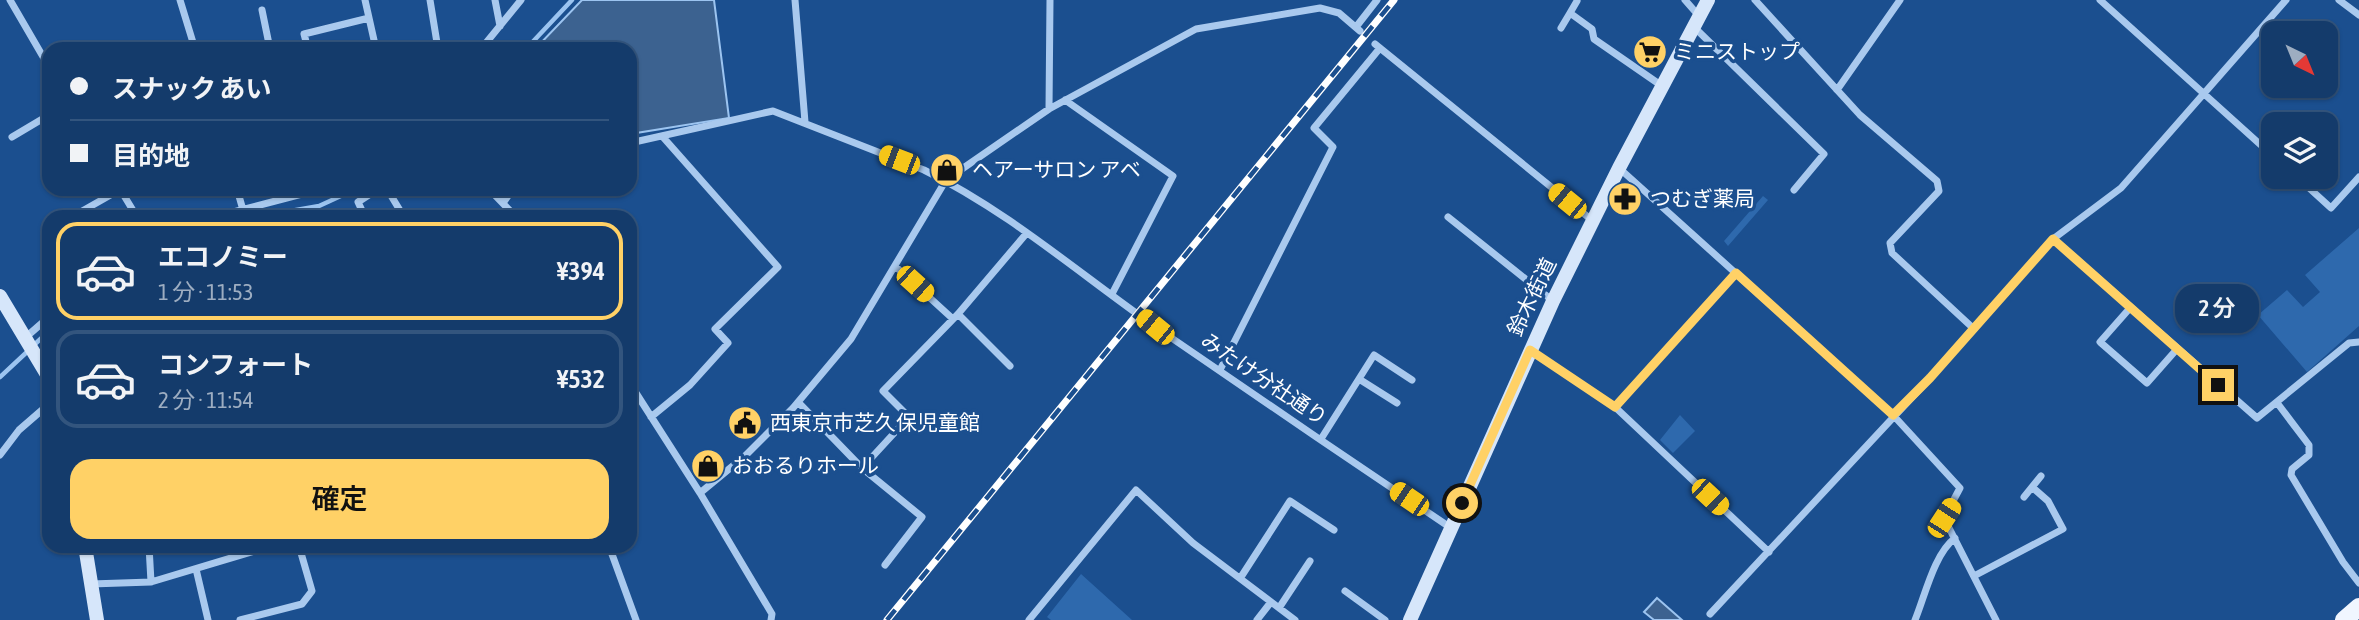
<!DOCTYPE html>
<html lang="ja">
<meta charset="utf-8">
<style>
:root{--surface:#143b6b;--page:#214673;--text:#f1f3f6;--muted:#9dadc1;--line:#33557e;--accent:#ffd166}
body{margin:0;font-family:"Asap Condensed","Noto Sans JP",sans-serif;background:var(--page);color:var(--text);height:100vh;display:flex;flex-direction:column;font-size:26px;white-space:nowrap}
*{box-sizing:border-box;margin:0}
p{font-size:23px;color:var(--muted)}
.icon{flex:none;width:38px;height:38px;fill:none;stroke:currentColor;stroke-width:2;stroke-linecap:round;stroke-linejoin:round}
.map{position:relative;flex:1;overflow:hidden}
.panel{position:absolute;left:42px;top:210px;width:595px;height:343px;display:flex;flex-direction:column;background:var(--surface);border-radius:21px;box-shadow:0 2px 5px #0004,0 0 0 2px var(--line)}
.panel>*{flex:none}
.hud{position:absolute;left:42px;top:42px;width:595px;height:154px;border-radius:21px;box-shadow:0 2px 5px #0004,0 0 0 2px var(--line);display:grid;align-content:center;height:154px;padding:0 28px;background:var(--surface)}
.needle{width:46px;rotate:137deg}
.tools{position:absolute;left:2261px;top:21px;display:grid;gap:14px}
.tools a{display:grid;place-items:center;width:77px;height:77px;border-radius:14px;background:var(--surface);box-shadow:0 2px 5px #0004,0 0 0 2px var(--line);font-size:35px}
.end{position:absolute;width:32px;height:32px;margin:-16px;border:9px solid #ffd166;background:#111;box-shadow:0 0 0 4px #111}
.from{border-radius:50%}
.bubble{position:absolute;height:49px;border-radius:21px;background:var(--surface);box-shadow:0 2px 5px #0004,0 0 0 2px var(--line);font-size:23px;font-weight:600;line-height:49px;text-align:center}
.car{position:absolute;width:21px;height:42px;margin:-21px -10px;border-radius:9px;box-shadow:0 0 5px 2px #0007;background:linear-gradient(#f5c518 24%,#345 0 40%,#f5c518 0 76%,#345 0 86%,#f5c518 0)}
.hud b{display:flex;align-items:center;gap:24px;height:66px;font-size:26px}
.hud b+b{border-top:2px solid var(--line)}
.hud i{width:18px;height:18px;background:var(--text)}
ul{padding:12px 0 0;list-style:none}
li{display:flex;align-items:center;gap:21px;height:98px;margin:0 14px 10px;padding:0 14px;border:4px solid var(--line);border-radius:21px}
li div{flex:1}
li b{display:block;font-size:26px}
li em{font-style:normal;font-weight:600}
li.current{border-color:var(--accent)}
li>.icon{width:63px;height:63px;stroke-width:1.5}
.button{display:flex;gap:14px;margin-top:auto;padding:14px 28px}
.button a{flex:1;height:80px;border-radius:21px;background:var(--accent);color:#111;font-size:28px;font-weight:600;line-height:80px;text-align:center}
.map>svg:first-child{display:block}
</style>
<div class="map">
<svg width="2359" height="620" viewBox="0 0 2359 620">
<rect width="100%" height="100%" fill="#1b4f8f"/>
<path fill="#2e69ad" d="M 1763,196 L 1768,200 L 1728,246 L 1724,241 Z
M 2359,228 L 2359,326 L 2307,372 L 2258,315 L 2287,290 L 2303,307 L 2320,292 L 2305,275 Z
M 1680,415 L 1695,431 L 1673,453 L 1660,440 Z
M 1081,574 L 1132,620 L 1051,620 L 1047,617 Z"/>
<path fill="#3c6290" stroke="#9cc4f0" stroke-width="2" d="M 582,0 L 714,0 L 729,118 L 630,134 L 630,49 L 535,49 Z
M 1657,598 L 1682,620 L 1654,620 L 1644,612 Z"/>
<g fill="none" stroke-linecap="round" stroke-linejoin="round">
<path stroke="#9cc4f0" stroke-width="4.5" d="M 526,49 L 572,0
M 256,217 L 319,206 L 356,189
M 34,345 L 49,331
M 0,377 L 28,351"/>
<path stroke="#a9c9ee" stroke-width="7" d="M 10,0 L 49,67
M 180,0 L 195,49
M 365,0 L 376,49
M 430,0 L 438,49
M 495,0 L 500,26
M 795,0 L 805,122
M 1685,0 L 1699,16
M 1755,0 L 1860,115 L 1937,181 L 1939,191 L 1890,243 L 1892,253 L 1974,329
M 2100,0 L 2273,156
M 2339,0 L 2359,15
M 262,10 L 270,49
M 1570,13 L 1577,1
M 1356,27 L 1377,0
M 1694,27 L 1824,154 L 1794,190
M 1561,28 L 1570,13 L 1592,29 L 1594,39 L 1662,86
M 1375,44 L 1593,221
M 308,49 L 304,34 L 369,18
M 481,49 L 521,0
M 1837,90 L 1900,0
M 1065,100 L 1173,176 L 1112,294
M 1049,109 L 1050,0
M 12,137 L 49,115
M 630,143 L 773,111 L 924,170 C 1008,211 1081,275 1157,328 C 1254,395 1353,462 1451,528
M 1619,168 L 1893,415 L 1960,488 L 1944,518 L 1996,620
M 45,171 L 49,169
M 2297,177 L 2331,208 L 2359,177
M 120,189 L 137,217
M 237,189 L 243,210
M 387,189 L 404,217
M 489,189 L 516,217
M 503,203 L 513,189
M 77,214 L 121,189
M 214,217 L 321,189
M 365,217 L 358,202 L 378,189
M 1448,217 L 1553,301
M 2053,239 L 2257,418 L 2349,343 L 2359,342
M 895,266 L 953,319
M 2130,308 L 2100,342 L 2147,383 L 2177,349
M 958,314 L 1010,366
M 26,337 L 49,317
M 1530,350 L 1615,407 L 1769,552
M 1220,370 L 1333,147 L 1314,128 L 1380,48
M 630,378 L 636,393 L 700,493 L 772,614 L 771,620
M 1359,379 L 1397,403
M 798,402 L 862,468 L 922,517 L 885,565
M 2278,404 L 2309,445 L 2309,455 L 2292,469 L 2291,475 L 2343,562 L 2359,583
M 1615,407 L 1736,273
M 651,417 L 690,385 L 728,343 L 715,329 L 778,267 L 662,136
M 1321,439 L 1374,355 L 1412,380
M 0,455 L 19,430 L 49,404
M 862,468 L 909,417 L 883,391 L 958,314 L 1026,234
M 700,493 L 746,455 L 793,408 L 851,339 L 946,180 L 1049,109 L 1196,29 L 1320,8 L 1339,13 L 1360,31
M 2024,497 L 2041,476
M 149,546 L 151,582
M 609,546 L 636,620
M 196,569 L 208,620
M 1974,576 L 2063,529 L 2048,501 L 2032,487
M 1241,577 L 1290,501 L 1334,530
M 91,584 L 151,582 L 271,546
M 1345,591 L 1385,620
M 1279,608 L 1310,561
M 1710,614 L 1930,378 L 2053,239 L 2121,188 L 2286,0
M 240,620 L 302,604 L 312,591 L 299,546
M 1029,620 L 1136,490 L 1193,543 L 1295,620
M 1257,620 L 1271,602
M 1915,620 C 1925,596 1934,554 1955,538"/>
<path stroke="#d6e6fa" stroke-width="14" d="M 0,296 L 49,378
M 85,546 L 97,620
M 1410,620 L 1553,301 L 1619,168 L 1708,0"/>
<path stroke="#f0f6ff" stroke-width="18" d="M 2344,620 L 2359,607"/>
<g stroke="#fff" stroke-width="7">
<path id="rail" d="M 887,620 L 1394,0"/>
</g>
<use href="#rail" stroke="#1b4f8f" stroke-width="4.5" stroke-dasharray="13" stroke-linecap="butt"/>
</g>
<g fill="none" stroke-linecap="round" stroke-linejoin="round">
<path stroke="#ffd166" stroke-width="9" d="M 1462,503 L 1530,350 L 1615,407 L 1736,273 L 1893,415 L 1930,378 L 2053,239 L 2218,385"/>
</g>
<defs>
<g id="supermarket-disc" transform="scale(1.75)"><circle r="9.5" fill="#ffd166" stroke="#1b4f8f"/><path d="M-6-5.5h2.5l.6 2H6L4.5 2H-2.5L-4.4-4H-6ZM-1.5 3.2a1.3 1.3 0 1 0 .1 0ZM3 3.2a1.3 1.3 0 1 0 .1 0Z" fill="#111"/></g>
<g id="shop-disc" transform="scale(1.75)"><circle r="9.5" fill="#ffd166" stroke="#1b4f8f"/><path d="M-5-2.5h2.3a2.7 3.5 0 0 1 5.4 0H5L5.5 6h-11ZM-1.5-2.5h3a1.5 2.3 0 0 0-3 0Z" fill="#111"/></g>
<g id="pharmacy-disc" transform="scale(1.75)"><circle r="9.5" fill="#ffd166" stroke="#1b4f8f"/><path d="M-2-6h4v4h4v4h-4v4h-4v-4h-4v-4h4Z" fill="#111"/></g>
<g id="civic-disc" transform="scale(1.75)"><circle r="9.5" fill="#ffd166" stroke="#1b4f8f"/><path d="M-.6-6.5H3V-4.5H.6V-3L4-1V1h2V6H-6V1h2V-1L-.6-3ZM-1.2 2.5V6h2.4V2.5Z" fill="#111"/></g>
</defs>
<g fill-rule="evenodd">
<use href="#supermarket-disc" x="1650" y="52"/>
<use href="#shop-disc" x="947" y="170"/>
<use href="#pharmacy-disc" x="1625" y="199"/>
<use href="#civic-disc" x="745" y="423"/>
<use href="#shop-disc" x="708" y="466"/>
</g>
<g text-anchor="middle" stroke-width="7" stroke-linejoin="round" paint-order="stroke">
<g font-size="21" fill="#fff" stroke="#1b4f8f" text-anchor="start">
<text x="1674" y="59">ミニストップ</text>
<text x="972" y="177">ヘアーサロン アベ</text>
<text x="1650" y="206">つむぎ薬局</text>
<text x="770" y="430">西東京市芝久保児童館</text>
<text x="732" y="473">おおるりホール</text>
</g>
<g font-size="21" fill="#fff" stroke="#1b4f8f">
<text transform="translate(1532 297) rotate(-64)" y="7">鈴木街道</text>
<text transform="translate(1264 379) rotate(34)" y="7">みたけ分社通り</text>
</g>
</g>
</svg>
<div class="tools">
<a><svg class="needle" viewBox="-14 -14 28 28"><path d="M0-13l5 13h-10z" fill="#e53935"/><path d="M0 13l5-13h-10z" fill="#9dadc1"/></svg></a>
<a><svg class="icon" aria-label="layers" viewBox="0 0 24 24"><path d="M12 4l9 5-9 5-9-5zM3 14l9 5 9-5"/></svg></a>
</div>
<i class="end from" style="left:1462px;top:503px"></i>
<i class="end" style="left:2218px;top:385px"></i>
<div class="bubble" style="left:2175px;top:284px;width:84px">2 分</div>
<i class="car" style="left:899px;top:160px;rotate:291deg"></i>
<i class="car" style="left:1567px;top:201px;rotate:309deg"></i>
<i class="car" style="left:915px;top:284px;rotate:132deg"></i>
<i class="car" style="left:1155px;top:327px;rotate:309deg"></i>
<i class="car" style="left:1710px;top:497px;rotate:133deg"></i>
<i class="car" style="left:1409px;top:499px;rotate:304deg"></i>
<i class="car" style="left:1944px;top:518px;rotate:33deg"></i>
<div class="hud">
<b><i class="from"></i>スナック あい</b>
<b><i></i>目的地</b>
</div>
<section class="panel">
<ul>
<li class="current"><svg class="icon" aria-label="car" viewBox="0 0 24 24"><path d="M5 17H2v-5l4-1 3-4h7l3 4 3 1v5h-3M9 17h6M6 11h13"/><circle cx="7" cy="17" r="2"/><circle cx="17" cy="17" r="2"/></svg><div><b>エコノミー</b><p>1 分 · 11:53</p></div><em>¥394</em></li>
<li><svg class="icon" aria-label="car" viewBox="0 0 24 24"><path d="M5 17H2v-5l4-1 3-4h7l3 4 3 1v5h-3M9 17h6M6 11h13"/><circle cx="7" cy="17" r="2"/><circle cx="17" cy="17" r="2"/></svg><div><b>コンフォート</b><p>2 分 · 11:54</p></div><em>¥532</em></li>
</ul>
<div class="button"><a>確定</a></div>
</section>
</div>
